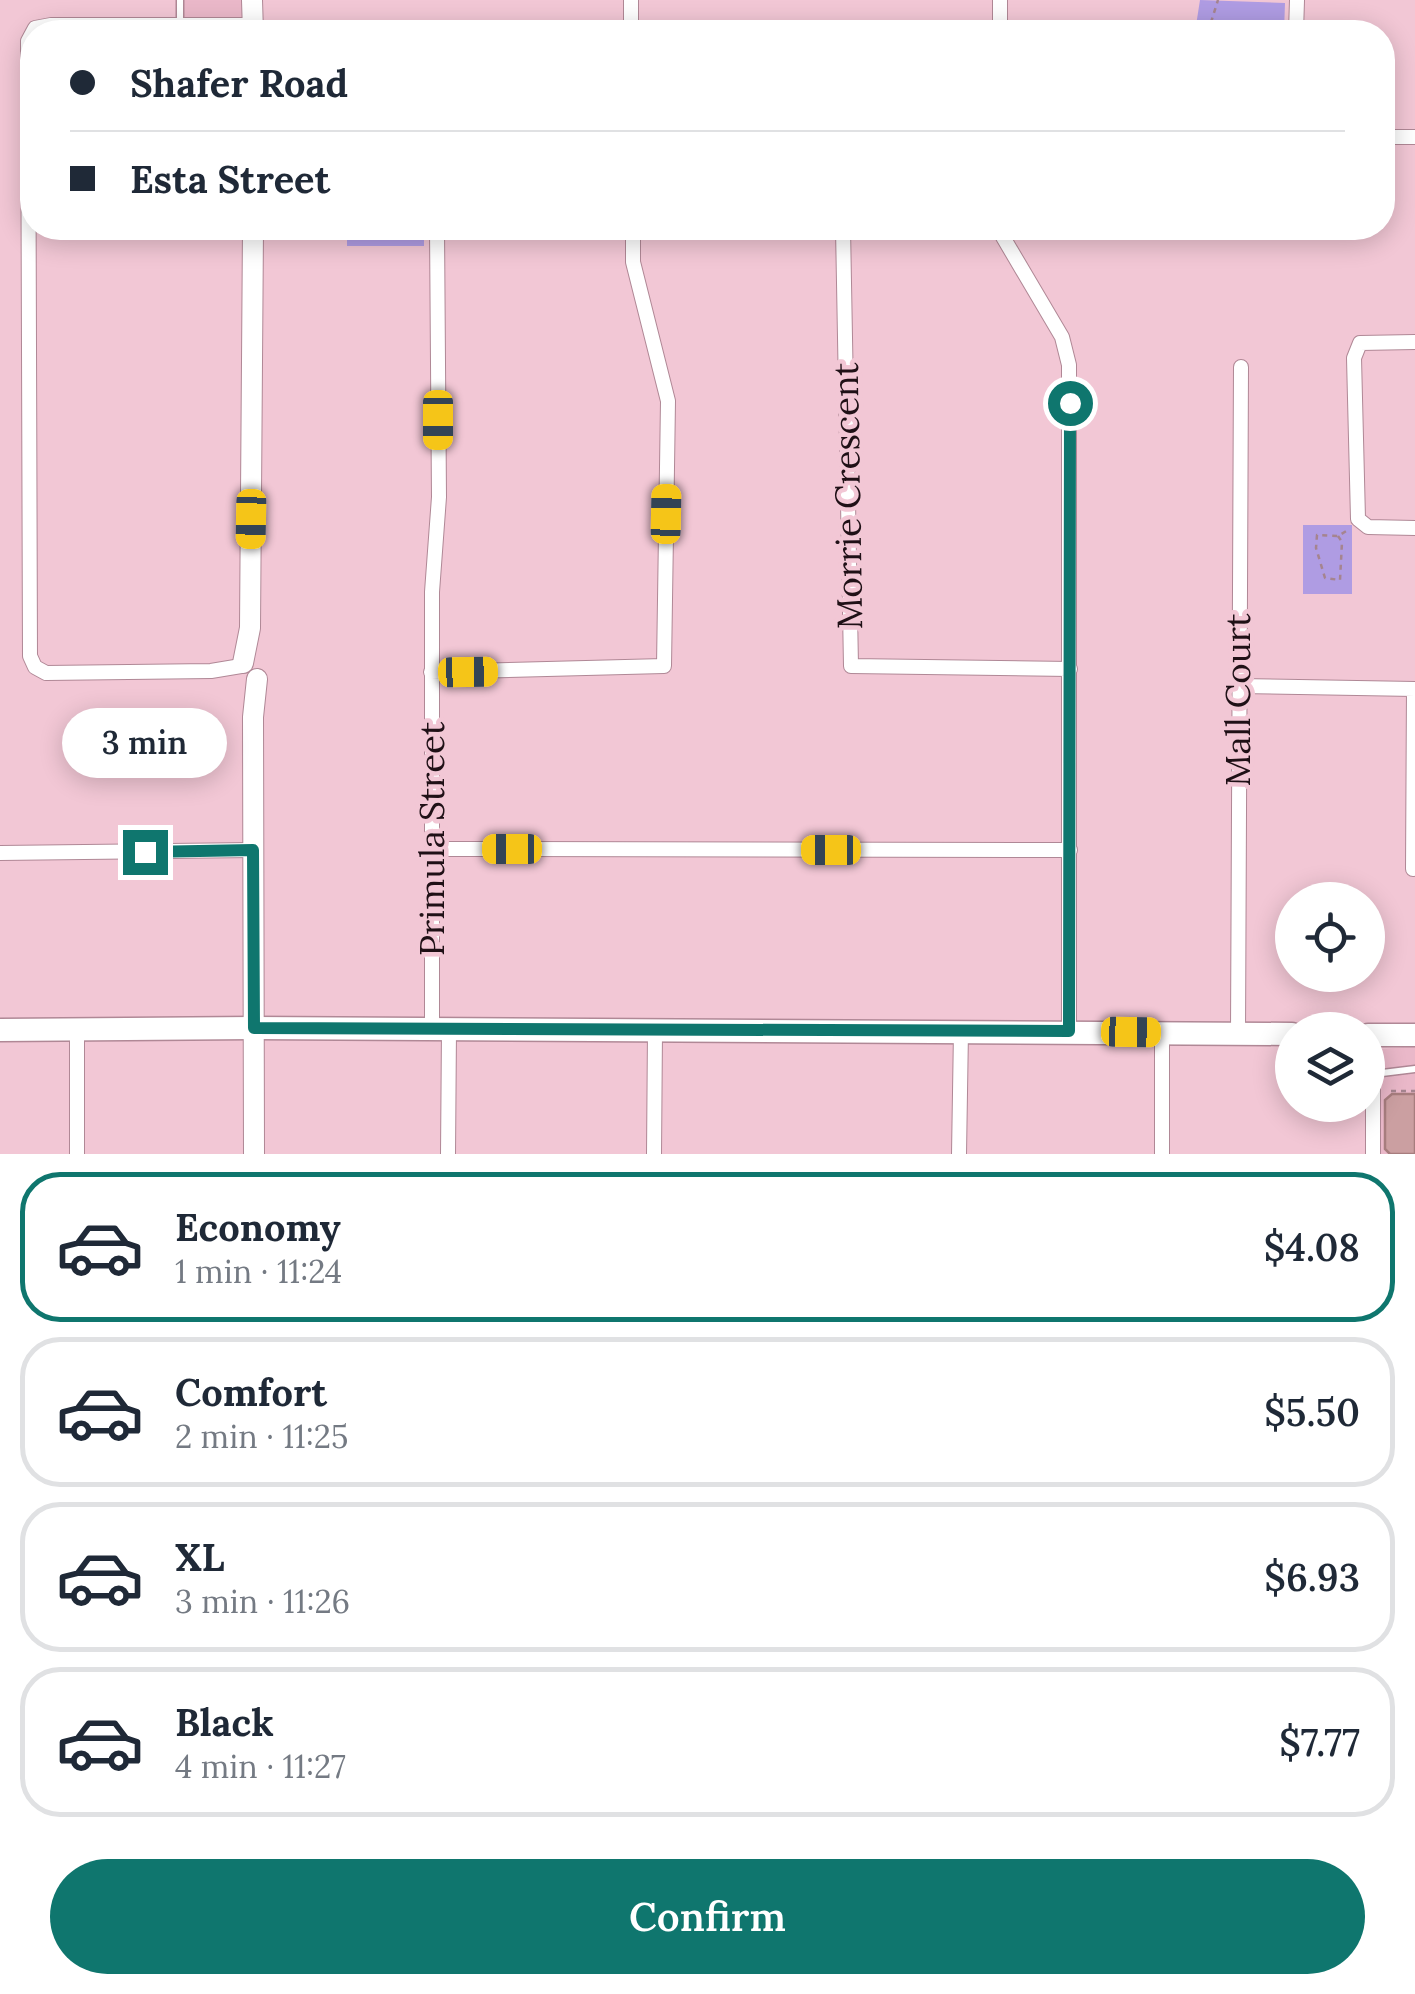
<!DOCTYPE html>
<meta charset="utf-8">
<style>
:root{--surface:#fff;--page:#f2f2f3;--text:#1f2937;--muted:#747a83;--line:#e0e1e3;--accent:#0f766e}
body{margin:0;font-family:Lora,serif;background:var(--page);color:var(--text);height:100vh;display:flex;flex-direction:column;font-size:38px;white-space:nowrap}
*{box-sizing:border-box;margin:0}
p{font-size:32px;color:var(--muted)}
.icon{flex:none;width:55px;height:55px;fill:none;stroke:currentColor;stroke-width:2;stroke-linecap:round;stroke-linejoin:round}
.map{position:relative;height:1154px;overflow:hidden}
.sheet{display:flex;flex-direction:column;background:var(--surface);flex:1}
.sheet>*{flex:none}
.guide{position:absolute;left:20px;top:20px;width:1375px;height:220px;border-radius:40px;box-shadow:0 5px 25px #0003;display:grid;align-content:center;height:220px;padding:0 50px;background:var(--surface)}
.buttons{position:absolute;left:1275px;top:882px;display:grid;gap:20px}
.buttons a{display:grid;place-items:center;width:110px;height:110px;border-radius:50%;background:var(--surface);box-shadow:0 5px 25px #0003;font-size:50px}
.end{position:absolute;width:45px;height:45px;margin:-22px;border:12px solid #0f766e;background:#fff;box-shadow:0 0 0 5px #fff}
.from{border-radius:50%}
.bubble{position:absolute;height:70px;border-radius:35px;background:var(--surface);box-shadow:0 5px 25px #0003;font-size:32px;font-weight:600;line-height:70px;text-align:center}
.car{position:absolute;width:30px;height:60px;margin:-30px -15px;border-radius:12px;box-shadow:0 0 8px 2px #0007;background:linear-gradient(#f5c518 24%,#345 0 40%,#f5c518 0 76%,#345 0 86%,#f5c518 0)}
.guide b{display:flex;align-items:center;gap:35px;height:95px;font-size:38px}
.guide b+b{border-top:2px solid var(--line)}
.guide i{width:25px;height:25px;background:var(--text)}
ul{padding:18px 0 0;list-style:none}
li{display:flex;align-items:center;gap:30px;height:150px;margin:0 20px 15px;padding:0 30px;border:5px solid var(--line);border-radius:40px}
li div{flex:1}
li b{display:block;font-size:38px}
li em{font-style:normal;font-weight:600}
li.current{border-color:var(--accent)}
li>.icon{width:90px;height:90px;stroke-width:1.5}
.primary-button{display:flex;gap:20px;margin-top:auto;padding:20px 50px}
.primary-button a{flex:1;height:115px;border-radius:60px;background:var(--accent);color:#fff;font-size:40px;font-weight:600;line-height:115px;text-align:center}
.map>svg:first-child{display:block}
</style>
<div class="map">
<svg width="1415" height="1154" viewBox="0 0 1415 1154">
<rect width="100%" height="100%" fill="#f2c7d5"/>
<path fill="#eab8c9" d="M 176,0 L 246,0 L 246,19 L 176,18 Z
M 1415,1046 L 1415,1154 L 1380,1154 L 1382,1049 Z"/>
<path fill="#af9ce3" d="M 1200,0 L 1285,3 L 1284,32 L 1195,32 Z
M 347,228 L 424,228 L 424,246 L 347,246 Z
M 1303,525 L 1352,525 L 1352,594 L 1303,594 Z"/>
<path fill="#cb9fa1" stroke="#a77d7e" stroke-width="2.5" d="M 1392,1094 L 1415,1094 L 1415,1154 L 1390,1154 L 1385,1149 L 1385,1100 Z"/>
<g fill="none" stroke-linecap="round" stroke-linejoin="round">
<g stroke="#b08896" stroke-width="9">
<path id="lane" d="M 180,0 L 180,24
M 1374,1074 L 1415,1069"/>
</g>
<g stroke="#b08896" stroke-width="16">
<path id="street" d="M 631,32 L 631,0
M 1000,32 L 1000,0
M 1296,32 L 1297,0
M 1382,137 L 1415,137
M 843,228 L 851,666 L 1070,669
M 1001,228 L 1003,237 L 1062,337 L 1069,365 L 1069,1031
M 1415,342 L 1360,343 L 1354,358 L 1358,519 L 1368,527 L 1415,528
M 241,666 L 211,671 L 46,673 L 35,667 L 30,656 L 28,41 L 35,28 L 51,25 L 252,25
M 431,672 L 664,666 L 668,401 L 633,262 L 633,228
M 1238,686 L 1415,689
M 432,849 L 1070,850
M 0,853 L 253,850
M 1413,869 L 1414,689
M 432,1030 L 432,592 L 439,497 L 437,228
M 77,1031 L 77,1154
M 1162,1033 L 1162,1154
M 1238,1034 L 1241,367
M 448,1154 L 449,1030
M 654,1154 L 655,1031
M 959,1154 L 961,1031
M 1373,1154 L 1373,1035"/>
</g>
<g stroke="#b08896" stroke-width="22">
<path id="secondary" d="M 252,0 L 253,32
M 243,663 L 250,628 L 253,228
M 254,1154 L 253,717 L 257,679"/>
</g>
<g stroke="#b08896" stroke-width="25">
<path id="primary" d="M 0,1030 L 254,1028 L 1292,1034
M 1368,1035 L 1415,1035"/>
</g>
<path stroke="#a5848f" stroke-width="2.5" stroke-dasharray="5 5" stroke-linecap="butt" d="M 1208,32 L 1218,0
M 1338,536 L 1342,542 L 1340,580 L 1325,578 L 1316,548 L 1317,535 L 1338,536 L 1348,530
M 1391,1091 L 1415,1091"/>
<use href="#lane" stroke="#fff" stroke-width="6"/>
<use href="#street" stroke="#fff" stroke-width="14"/>
<use href="#secondary" stroke="#fff" stroke-width="20"/>
<use href="#primary" stroke="#fff" stroke-width="22"/>
</g>
<g fill="none" stroke-linecap="round" stroke-linejoin="round">
<path stroke="#0f766e" stroke-width="12" d="M 145,852 L 253,850 L 254,1028 L 1069,1031 L 1070,403"/>
</g>
<g text-anchor="middle" stroke-width="9" stroke-linejoin="round" paint-order="stroke">
<g font-size="35" fill="#1f1016" stroke="#f2c7d5">
<text transform="translate(848 496) rotate(-91)" y="12">Morrie Crescent</text>
<text transform="translate(1238 700) rotate(-90)" y="12">Mall Court</text>
<text transform="translate(432 839) rotate(-90)" y="12">Primula Street</text>
</g>
</g>
</svg>
<div class="buttons">
<a><svg class="icon" aria-label="locate" viewBox="0 0 24 24"><circle cx="12" cy="12" r="6"/><path d="M12 2v4M12 18v4M2 12h4M18 12h4"/></svg></a>
<a><svg class="icon" aria-label="layers" viewBox="0 0 24 24"><path d="M12 4l9 5-9 5-9-5zM3 14l9 5 9-5"/></svg></a>
</div>
<i class="end from" style="left:1070px;top:403px"></i>
<i class="end" style="left:145px;top:852px"></i>
<div class="bubble" style="left:62px;top:708px;width:165px">3 min</div>
<i class="car" style="left:438px;top:420px;rotate:180deg"></i>
<i class="car" style="left:666px;top:514px;rotate:1deg"></i>
<i class="car" style="left:251px;top:519px;rotate:181deg"></i>
<i class="car" style="left:468px;top:672px;rotate:89deg"></i>
<i class="car" style="left:512px;top:849px;rotate:270deg"></i>
<i class="car" style="left:831px;top:850px;rotate:270deg"></i>
<i class="car" style="left:1131px;top:1032px;rotate:91deg"></i>
<div class="guide">
<b><i class="from"></i>Shafer Road</b>
<b><i></i>Esta Street</b>
</div>
</div>
<section class="sheet">
<ul>
<li class="current"><svg class="icon" aria-label="car" viewBox="0 0 24 24"><path d="M5 17H2v-5l4-1 3-4h7l3 4 3 1v5h-3M9 17h6M6 11h13"/><circle cx="7" cy="17" r="2"/><circle cx="17" cy="17" r="2"/></svg><div><b>Economy</b><p>1 min · 11:24</p></div><em>$4.08</em></li>
<li><svg class="icon" aria-label="car" viewBox="0 0 24 24"><path d="M5 17H2v-5l4-1 3-4h7l3 4 3 1v5h-3M9 17h6M6 11h13"/><circle cx="7" cy="17" r="2"/><circle cx="17" cy="17" r="2"/></svg><div><b>Comfort</b><p>2 min · 11:25</p></div><em>$5.50</em></li>
<li><svg class="icon" aria-label="car" viewBox="0 0 24 24"><path d="M5 17H2v-5l4-1 3-4h7l3 4 3 1v5h-3M9 17h6M6 11h13"/><circle cx="7" cy="17" r="2"/><circle cx="17" cy="17" r="2"/></svg><div><b>XL</b><p>3 min · 11:26</p></div><em>$6.93</em></li>
<li><svg class="icon" aria-label="car" viewBox="0 0 24 24"><path d="M5 17H2v-5l4-1 3-4h7l3 4 3 1v5h-3M9 17h6M6 11h13"/><circle cx="7" cy="17" r="2"/><circle cx="17" cy="17" r="2"/></svg><div><b>Black</b><p>4 min · 11:27</p></div><em>$7.77</em></li>
</ul>
<div class="primary-button"><a>Confirm</a></div>
</section>
